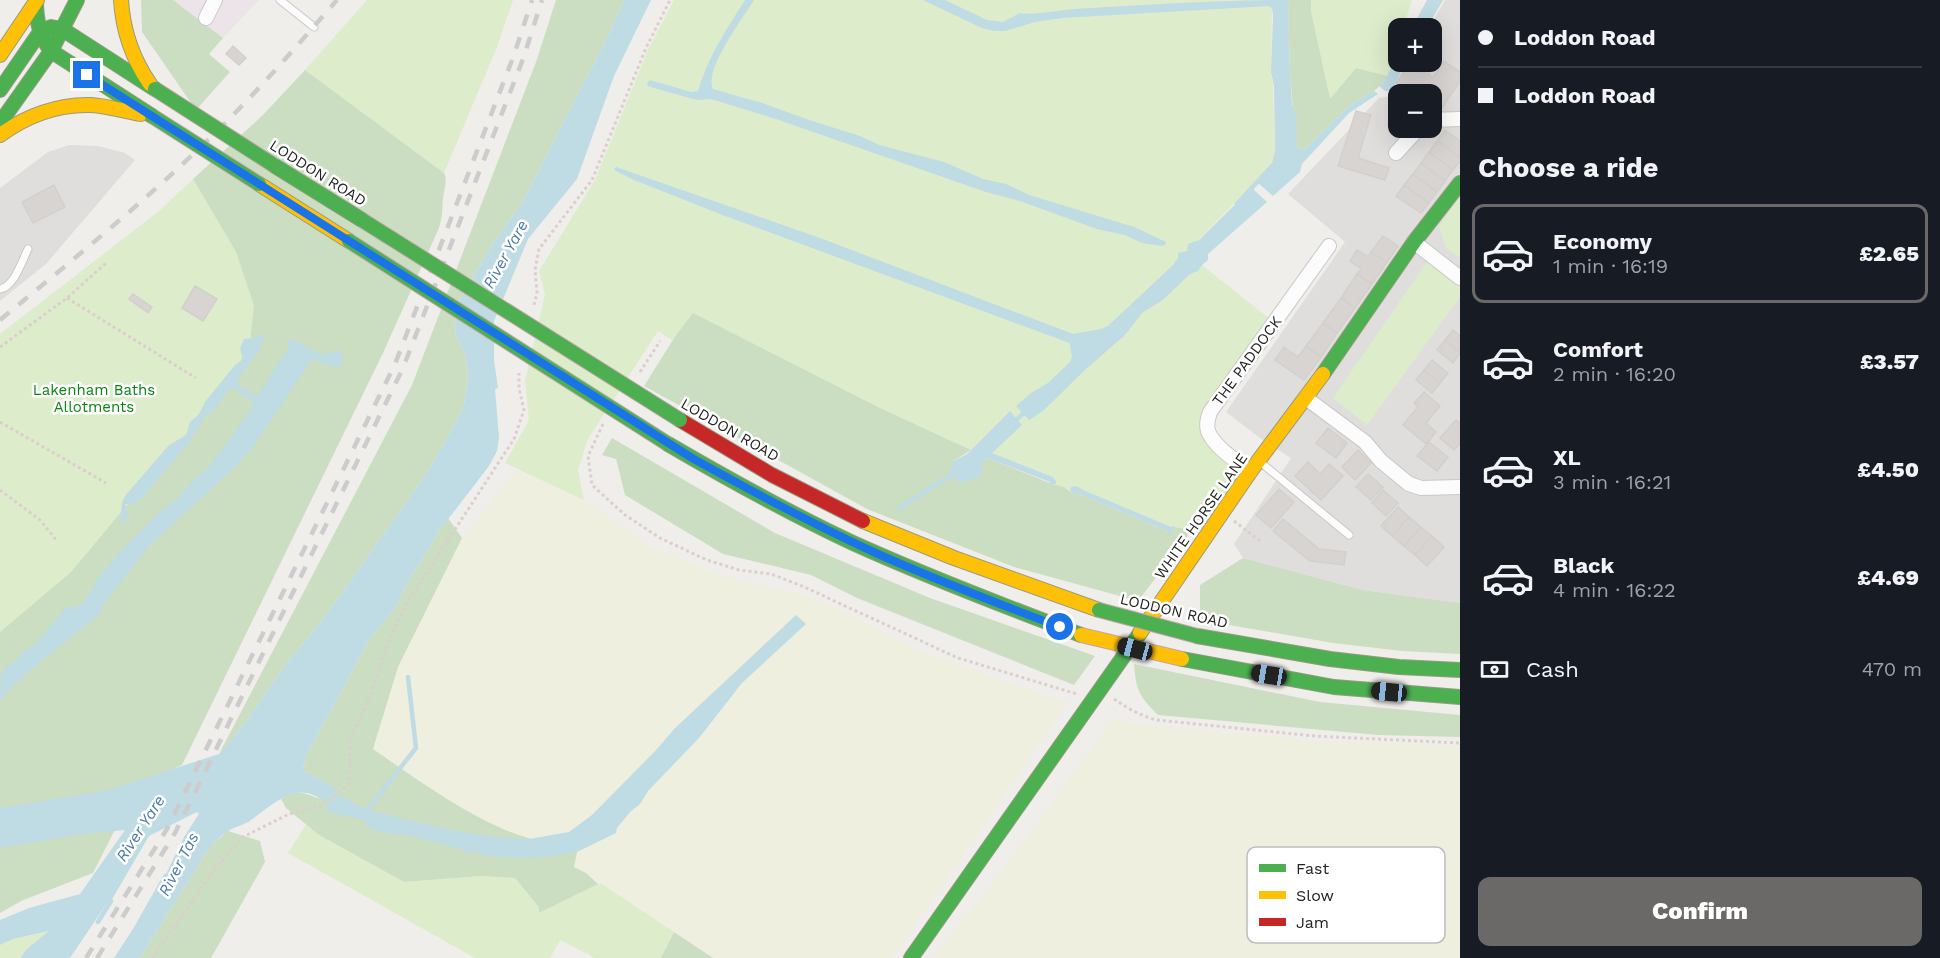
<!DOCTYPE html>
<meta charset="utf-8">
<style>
:root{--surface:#171b24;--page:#20242c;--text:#f1f3f6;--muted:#9ea1a6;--line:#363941;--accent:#6a6968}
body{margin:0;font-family:"Work Sans",sans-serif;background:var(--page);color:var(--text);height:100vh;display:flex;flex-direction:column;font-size:22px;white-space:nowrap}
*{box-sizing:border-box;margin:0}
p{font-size:20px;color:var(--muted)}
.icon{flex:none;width:33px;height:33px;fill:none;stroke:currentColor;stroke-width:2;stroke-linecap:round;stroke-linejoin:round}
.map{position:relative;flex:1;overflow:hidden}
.sheet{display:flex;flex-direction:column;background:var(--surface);width:480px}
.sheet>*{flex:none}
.banner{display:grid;align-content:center;height:132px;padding:0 18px;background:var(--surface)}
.buttons{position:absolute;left:1388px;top:18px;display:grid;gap:12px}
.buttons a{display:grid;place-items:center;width:54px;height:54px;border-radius:12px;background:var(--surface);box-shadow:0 6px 24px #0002;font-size:30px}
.end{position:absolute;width:27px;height:27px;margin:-14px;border:8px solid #1a73e8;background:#fff;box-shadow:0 0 0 3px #fff}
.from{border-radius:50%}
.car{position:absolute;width:18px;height:36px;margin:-18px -9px;border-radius:8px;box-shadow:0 0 4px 2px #0007;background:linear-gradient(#222 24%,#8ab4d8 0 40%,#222 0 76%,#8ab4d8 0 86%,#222 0)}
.banner b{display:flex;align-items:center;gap:21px;height:57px;font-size:22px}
.banner b+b{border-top:2px solid var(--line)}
.banner i{width:15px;height:15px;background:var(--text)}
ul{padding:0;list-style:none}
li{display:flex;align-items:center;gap:18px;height:99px;margin:0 12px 9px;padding:0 6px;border:3px solid transparent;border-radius:12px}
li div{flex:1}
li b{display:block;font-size:22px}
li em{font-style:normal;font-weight:800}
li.selected{border-color:var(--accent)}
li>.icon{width:54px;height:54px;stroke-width:1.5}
h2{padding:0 18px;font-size:27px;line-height:72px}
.pay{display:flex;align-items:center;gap:15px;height:66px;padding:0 18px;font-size:22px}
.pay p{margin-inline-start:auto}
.button{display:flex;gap:12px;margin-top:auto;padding:12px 18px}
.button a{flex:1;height:69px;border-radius:12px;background:var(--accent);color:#fff;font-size:24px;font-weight:800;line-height:69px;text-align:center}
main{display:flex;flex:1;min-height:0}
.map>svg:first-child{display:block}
</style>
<main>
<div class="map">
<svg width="1460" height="958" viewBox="0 0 1460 958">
<rect width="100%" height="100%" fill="#f0eeeb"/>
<path fill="#dfdedc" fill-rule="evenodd" d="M 1445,0 L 1460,0 L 1460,603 L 1363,590 L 1243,558 L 1234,544 L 1291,458 L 1260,438 L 1226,412 L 1345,242 L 1288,194 L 1379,98 L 1392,96 L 1411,62 L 1431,62 L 1431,28 L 1429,28 ZM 1398,94 L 1431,94 L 1431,128 L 1398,128 Z
M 69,145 L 98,146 L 125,153 L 135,160 L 46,264 L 0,301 L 0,188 L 48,152 Z"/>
<path fill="#ede4e9" d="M 173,0 L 259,0 L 223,38 Z"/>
<path fill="#efefdf" d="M 517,470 L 581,498 L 651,547 L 719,575 L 792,592 L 840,609 L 916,650 L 1050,697 L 1069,701 L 892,958 L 713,958 L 586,873 L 572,866 L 577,852 L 616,833 L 617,828 L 630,812 L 640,804 L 648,791 L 699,738 L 742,683 L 805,624 L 710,696 L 674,729 L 658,748 L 592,815 L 569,832 L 529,839 L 501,828 L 446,799 L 373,749 L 398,667 L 462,538 Z
M 1112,721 L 1313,740 L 1460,747 L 1460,958 L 933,958 L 1002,871 Z"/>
<path fill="#ddeccb" d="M 367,0 L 513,0 L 497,47 L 444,173 L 305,70 Z
M 674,0 L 1272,0 L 1271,72 L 1273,84 L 1275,151 L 1271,167 L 1187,251 L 1202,265 L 1271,320 L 1203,414 L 1243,470 L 1221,506 L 1197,523 L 1192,530 L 1173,526 L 1172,528 L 1083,490 L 1077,486 L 1071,487 L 1070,490 L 1056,484 L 1056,481 L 1053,477 L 992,453 L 1010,412 L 971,450 L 880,408 L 693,313 L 672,340 L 658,331 L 588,439 L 578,470 L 584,500 L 505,463 L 529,420 L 525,381 L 545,294 L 539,271 L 595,180 L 648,50 Z
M 1311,0 L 1412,0 L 1406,18 L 1415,23 L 1412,28 L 1398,28 L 1398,55 L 1387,76 L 1356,68 L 1330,100 L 1311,11 Z
M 193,179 L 236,252 L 255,305 L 250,341 L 232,379 L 71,572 L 0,632 L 0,334 L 159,211 Z
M 1460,197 L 1460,258 L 1446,248 L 1439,226 Z
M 1427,262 L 1460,285 L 1460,297 L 1367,425 L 1333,398 Z
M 306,825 L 319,835 L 404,882 L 481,876 L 515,878 L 538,906 L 538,913 L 598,884 L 602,884 L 674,932 L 661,958 L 595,958 L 560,940 L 550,958 L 475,958 L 288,853 Z
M 51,931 L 27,949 L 20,958 L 0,958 L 0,945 L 13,939 Z"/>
<path fill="#cbdec1" d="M 141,0 L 173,0 L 223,38 L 209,54 L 230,72 L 196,110 L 142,32 Z
M 556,0 L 624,0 L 609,34 L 522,203 L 493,243 L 454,309 L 456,336 L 466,357 L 468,376 L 464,405 L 449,435 L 426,474 L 342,593 L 308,638 L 288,661 L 242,727 L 219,754 L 412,385 L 536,62 Z
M 1288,0 L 1311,0 L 1311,11 L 1330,99 L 1356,68 L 1387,76 L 1383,83 L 1374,91 L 1349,106 L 1307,147 L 1302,150 L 1298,148 L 1296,143 L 1290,74 Z
M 305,70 L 444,173 C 448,182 444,188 443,198 C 442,211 443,214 439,228 L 383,353 L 182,765 L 147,781 L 124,812 L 93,873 L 21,901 L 0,913 L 0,632 L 71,572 L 232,379 L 250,341 L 254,305 L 236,252 L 193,179 L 262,116 Z
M 693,313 L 880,408 L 971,450 L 952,462 L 982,464 L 987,458 L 1050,483 L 1050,484 C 1059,484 1068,488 1073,494 L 1079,494 L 1169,532 L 1170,537 L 1175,527 L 1192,530 L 1138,601 L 1014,567 L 867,509 L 644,386 L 676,335 Z
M 612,438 L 775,533 L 930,598 L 1095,656 L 1074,685 L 857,598 L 811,575 L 723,554 L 625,495 L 616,459 L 602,455 Z
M 448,518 L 462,538 L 398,667 L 373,749 C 415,778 456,808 503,829 C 527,839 552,845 577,852 L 574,867 L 586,873 L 598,884 L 539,913 L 538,906 L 515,878 L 481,876 L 404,882 L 319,835 L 286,808 L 281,799 C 300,788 304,794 323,800 L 331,785 L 304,771 L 303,768 L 306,756 L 371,637 L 396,607 L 405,587 L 439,531 Z
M 1243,558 L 1363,590 L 1460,603 L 1460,654 L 1402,651 L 1333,643 L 1200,620 L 1200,585 Z
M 1134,664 L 1320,702 L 1460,715 L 1460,737 L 1378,735 L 1158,715 C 1139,696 1136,690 1134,664 Z
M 228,831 L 260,841 L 265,862 L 211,958 L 140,958 L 206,853 L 213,844 Z
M 674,932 L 713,958 L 661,958 Z"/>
<path fill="#bfdbe3" d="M 624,0 L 651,0 L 614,76 L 577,179 L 528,239 L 494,321 L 494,360 L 498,388 L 495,389 L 499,438 L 497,451 L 489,466 L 439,531 L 405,587 L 396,607 L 371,637 L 306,756 L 303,768 L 304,771 L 331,785 L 338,793 L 325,803 C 298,778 274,804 251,820 C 245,825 236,826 230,830 C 220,836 212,845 206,853 L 140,958 L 114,958 L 133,929 L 164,874 L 166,874 L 184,837 L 199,814 L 197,812 L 149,836 L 111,901 L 107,903 L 70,958 L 20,958 L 27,949 L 49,931 L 13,939 L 0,945 L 0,920 L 29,908 L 80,894 L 125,830 L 84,834 L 0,848 L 0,808 L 108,790 L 219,754 L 242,727 L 288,661 L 308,638 L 342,593 L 426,474 L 449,435 L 464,405 L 468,376 L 466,357 L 456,336 L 454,309 L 493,243 L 522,203 L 609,34 Z
M 745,0 L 754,0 C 744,17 703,70 713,89 L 762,103 L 809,120 L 860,136 L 879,145 L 944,162 L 983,179 L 1006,184 L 1029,195 L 1134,227 L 1166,242 L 1166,244 L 1162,246 L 1142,243 L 1125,235 L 1097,229 L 1020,201 L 986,192 L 776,119 L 711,99 L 697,100 L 647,86 L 648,82 L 650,80 L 691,92 L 698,91 C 709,55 725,32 745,0 Z
M 923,0 L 945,0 L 987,20 L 1003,22 L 1020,13 C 1028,16 1062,10 1074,9 C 1146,5 1217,0 1288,0 L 1290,74 L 1292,104 L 1297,121 L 1296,143 L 1298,148 L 1302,150 L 1307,147 L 1349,106 L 1374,91 L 1378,94 L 1349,113 L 1302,164 L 1300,172 L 1273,196 L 1257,182 L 1271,167 L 1275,151 L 1274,86 L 1271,72 L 1273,15 L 1272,9 L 1269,6 L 1062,18 L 1035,22 L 1005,31 L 994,31 L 982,28 Z
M 1427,0 L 1443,0 L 1427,28 L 1412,28 Z
M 1398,55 L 1398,62 L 1406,62 L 1391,92 L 1385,91 L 1379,86 L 1383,83 Z
M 616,167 L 820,238 L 1073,334 L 1101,329 L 1108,326 L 1173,265 L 1178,258 L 1178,253 L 1187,251 L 1188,244 L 1199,240 L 1252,188 L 1267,202 L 1208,254 L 1208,260 L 1202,265 L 1198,271 L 1190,274 L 1164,299 L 1142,313 L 1125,335 L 1086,369 L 1043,411 L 1029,420 L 1016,406 L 1031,393 L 1048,383 L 1070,362 L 1072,357 L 1070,344 L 1067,342 L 720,214 L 634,180 L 614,170 Z
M 259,334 L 264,338 C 260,355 247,365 237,379 L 240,386 L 257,396 L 289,347 L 288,340 L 294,340 L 322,355 L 338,350 L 341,353 L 344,362 L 337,368 L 312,359 L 253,447 L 234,468 L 151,544 L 102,606 L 100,614 L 24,675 L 21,678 L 24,680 L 22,682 L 18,680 L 0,701 L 1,673 L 23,652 L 34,645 L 66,608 L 78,606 L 83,603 L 101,574 L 128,543 L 160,511 L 176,500 L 195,478 L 209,467 L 253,406 L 252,401 L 233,388 L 230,388 L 215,409 L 204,417 L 191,440 L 142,498 L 134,504 L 125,504 L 129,515 L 124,523 L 120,522 L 122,503 L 125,496 L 169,445 L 183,437 L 187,433 L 190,422 L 199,414 L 205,402 L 235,365 L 243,360 L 240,348 L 244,339 L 254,338 Z
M 1010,411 L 1022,425 L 992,453 L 1053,477 L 1056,481 L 1056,484 L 1050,484 L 1050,482 L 987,458 L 982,464 L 982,476 L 961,483 L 950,473 L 952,462 L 967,454 Z
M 1077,486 L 1083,490 L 1171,527 L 1173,526 L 1175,527 L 1170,537 L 1168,535 L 1169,532 L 1079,494 L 1073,494 L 1070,490 L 1071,487 Z
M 796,615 L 806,624 L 742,683 L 699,738 L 648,791 L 640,804 L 630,812 L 617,828 L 616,833 L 577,852 L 539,858 L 494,857 L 472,852 L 465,854 L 464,850 L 412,836 L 380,832 L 365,825 L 364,820 L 328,812 L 326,805 L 339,795 L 367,810 L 456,831 L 512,839 L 529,839 L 569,832 L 592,815 L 658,748 L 674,729 Z"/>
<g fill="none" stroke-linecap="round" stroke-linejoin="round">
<path stroke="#bfdbe3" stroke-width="4.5" d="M 1237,204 L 1274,164
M 1014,422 L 1028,409
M 899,508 L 955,473
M 367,810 L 416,748 L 408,677
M 98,922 L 111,901"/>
</g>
<path fill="#d7d4d2" stroke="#d3d0cc" stroke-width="1.5" d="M 233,46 L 246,58 L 239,65 L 226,54 Z
M 1444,61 L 1460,72 L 1460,81 L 1440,111 L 1431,105 L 1431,94 L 1407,94 L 1409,91 L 1396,83 L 1410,62 L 1413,62 L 1424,69 L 1422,71 L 1433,78 Z
M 1356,111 L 1371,115 L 1358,158 L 1389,168 L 1385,180 L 1338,166 Z
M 1445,130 L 1460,141 L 1460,157 L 1437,141 Z
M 1437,141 L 1460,157 L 1460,161 L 1453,170 L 1429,152 Z
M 1429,152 L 1453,170 L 1445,181 L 1421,163 Z
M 1421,163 L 1445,181 L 1437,192 L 1413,174 Z
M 1413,174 L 1437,192 L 1429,203 L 1404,185 Z
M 54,185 L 65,207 L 33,223 L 22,202 Z
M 1404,185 L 1429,203 L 1421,213 L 1396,196 Z
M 1383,236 L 1398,246 L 1387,262 L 1371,252 Z
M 1357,250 L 1368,257 L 1371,252 L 1387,262 L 1372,284 L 1357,274 L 1361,269 L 1350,261 Z
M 1357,274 L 1372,284 L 1355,308 L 1341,298 Z
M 195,286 L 217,299 L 203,321 L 182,308 Z
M 133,294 L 152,307 L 148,313 L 129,299 Z
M 1341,298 L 1355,308 L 1337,333 L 1323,323 Z
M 1323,323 L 1337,333 L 1321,357 L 1306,346 Z
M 1453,330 L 1460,336 L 1460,353 L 1445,340 Z
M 1445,340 L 1460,353 L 1453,363 L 1437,350 Z
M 1306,346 L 1321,357 L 1304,380 L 1275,360 L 1284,347 L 1298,357 Z
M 1432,360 L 1448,373 L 1440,383 L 1424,370 Z
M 1424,370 L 1440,383 L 1432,393 L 1416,380 Z
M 1424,392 L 1440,406 L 1426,423 L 1436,432 L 1426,444 L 1403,425 L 1418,407 L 1414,403 Z
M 1456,420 L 1460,423 L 1460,444 L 1454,450 L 1440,438 Z
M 1328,428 L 1347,443 L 1336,458 L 1316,443 Z
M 1429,442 L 1448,457 L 1437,471 L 1417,456 Z
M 1358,450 L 1371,463 L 1355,480 L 1342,467 Z
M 1308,462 L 1320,474 L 1329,464 L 1343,476 L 1321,500 L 1295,476 Z
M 1368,474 L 1383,487 L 1371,500 L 1356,487 Z
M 1279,489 L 1294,502 L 1271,528 L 1256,515 Z
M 1383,490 L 1398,503 L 1386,516 L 1372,503 Z
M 1398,507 L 1409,517 L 1392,536 L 1381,526 Z
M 1409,517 L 1421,527 L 1404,546 L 1392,536 Z
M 1283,519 L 1319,549 L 1346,552 L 1344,565 L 1310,561 L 1273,531 Z
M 1421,527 L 1432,536 L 1415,555 L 1404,546 Z
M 1432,536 L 1444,547 L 1427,566 L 1415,555 Z"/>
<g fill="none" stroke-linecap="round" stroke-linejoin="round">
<g stroke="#c9c8c7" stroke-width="9">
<path id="lane" d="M 280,0 L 314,27
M 0,289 C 14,287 22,261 28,249
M 1259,461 L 1349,535"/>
</g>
<g stroke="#c9c8c7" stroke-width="16">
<path id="street" d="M 206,18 L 215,0
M 1431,120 L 1460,119
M 1396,153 L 1419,128
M 1414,242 L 1460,278
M 1306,398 L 1365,442 L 1381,461 L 1409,484 L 1421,488 L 1460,487
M 1250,472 C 1238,462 1214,447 1208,431 C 1206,424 1208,418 1210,412 L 1329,246"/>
</g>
<g stroke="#999a82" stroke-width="16">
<path id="fast" d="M 36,0 C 36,19 39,35 51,51 L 152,116
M 0,90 L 40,32 L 51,27 L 62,29 L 155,89
M 0,123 L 51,51 L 77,0
M 275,166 L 362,220
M 1323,374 L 1414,242 L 1460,183
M 668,444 C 728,479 789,513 853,543 C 928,577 1004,606 1081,635
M 1197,636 L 1330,659 L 1399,667 L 1460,670
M 1182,659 L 1334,687 L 1460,697
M 911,958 L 1140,633"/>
</g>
<g stroke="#999a82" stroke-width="16">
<path id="slow" d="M 121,0 C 123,32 132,58 150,84
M 0,55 L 37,0
M 0,135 C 26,116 58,104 91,105 C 107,106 125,111 141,114
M 259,184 L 349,241
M 863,521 L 954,558 L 1099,610
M 1140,633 L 1250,472 L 1323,374"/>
</g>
<g stroke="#999a82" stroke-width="16">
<path id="jam" d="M 680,420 L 772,475 L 863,521"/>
</g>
<path stroke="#dccecd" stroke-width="3" stroke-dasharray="3 3" stroke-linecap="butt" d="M 1396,36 L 1398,38
M 1428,75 L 1436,62 L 1431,59
M 67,298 L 196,378
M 534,305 L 537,293 L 535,270 L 539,249 L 592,180 L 646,48 L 670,0
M 0,347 L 67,298 L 106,263
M 640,372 L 660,341
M 0,422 L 106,483
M 603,424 L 588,456 L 592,485 L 625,515 L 660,538 L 707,560 L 739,570 L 771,574 L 802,586 L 958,658 L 1077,694
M 0,490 L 40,520 L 57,541
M 1192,515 L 1199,519
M 1234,521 L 1260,541
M 1114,699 C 1127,708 1141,716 1157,720 L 1314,736 L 1460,743
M 152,958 L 215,869 L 243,837 L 289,814 L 324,805 L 349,784 L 350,739 L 368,701 L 388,643 L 405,606 L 514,439 L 524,410 L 519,388 L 519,373"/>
<use href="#lane" stroke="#fdfcfc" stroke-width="7"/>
<use href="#street" stroke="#fdfcfc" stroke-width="14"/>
<use href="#fast" stroke="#4caf50" stroke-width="14"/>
<use href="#slow" stroke="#ffc107" stroke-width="14"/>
<use href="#jam" stroke="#c62828" stroke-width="14"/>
<path stroke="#ccc" stroke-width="4.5" stroke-dasharray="12 12" stroke-linecap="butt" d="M 0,320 C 81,253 163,187 236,112 C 271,76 304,38 337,0
M 86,958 L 167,829 L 395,364 L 514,55 L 532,0
M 97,958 L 175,833 L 403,368 L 523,59 L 542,0"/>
<g stroke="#c5a2ac" stroke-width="16" stroke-linecap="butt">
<path id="fast-bridge" d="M 155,89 L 275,166
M 152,116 L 259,184
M 362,220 L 680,420
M 349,241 L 668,444
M 1099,610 L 1197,636"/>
</g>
<g stroke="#c5a2ac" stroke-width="16" stroke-linecap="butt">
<path id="slow-bridge" d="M 1081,635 L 1182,659"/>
</g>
<use href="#fast-bridge" stroke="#4caf50" stroke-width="14"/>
<use href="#slow-bridge" stroke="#ffc107" stroke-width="14"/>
</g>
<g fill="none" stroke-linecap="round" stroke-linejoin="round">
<path stroke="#1a73e8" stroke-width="8" d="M 87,75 L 692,458 C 753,492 814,525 878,554 C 938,581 999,604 1060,627"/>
</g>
<g text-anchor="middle" stroke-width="5" stroke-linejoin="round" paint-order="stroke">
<g font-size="15" fill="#222" stroke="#fff">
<text transform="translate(318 173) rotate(32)" y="5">LODDON ROAD</text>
<text transform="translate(1247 361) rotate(-54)" y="5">THE PADDOCK</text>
<text transform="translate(730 430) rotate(30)" y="5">LODDON ROAD</text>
<text transform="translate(1201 516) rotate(-55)" y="5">WHITE HORSE LANE</text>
<text transform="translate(1174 611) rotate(13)" y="5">LODDON ROAD</text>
</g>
<g font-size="15" fill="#0c8416" stroke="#fff">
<text x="94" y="395">Lakenham Baths<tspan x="94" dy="17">Allotments</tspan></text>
</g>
<g font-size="16" font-style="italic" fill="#4a7aab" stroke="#fff">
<text transform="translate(505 254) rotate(-61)" y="6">River Yare</text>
<text transform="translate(140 828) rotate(-57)" y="6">River Yare</text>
<text transform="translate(178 864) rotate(-63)" y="6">River Tas</text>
</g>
</g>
<rect x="1247" y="847" width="198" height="96" rx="9" fill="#fff" stroke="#bdbdbd" stroke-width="1.5"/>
<rect x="1259" y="864" width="27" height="8" fill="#4caf50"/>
<rect x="1259" y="891" width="27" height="8" fill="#ffc107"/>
<rect x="1259" y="918" width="27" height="8" fill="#c62828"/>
<g font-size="16" fill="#222">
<text x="1296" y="874">Fast</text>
<text x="1296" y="901">Slow</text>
<text x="1296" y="928">Jam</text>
</g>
</svg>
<div class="buttons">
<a>+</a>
<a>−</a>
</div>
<i class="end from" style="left:1060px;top:627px"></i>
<i class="end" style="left:87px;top:75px"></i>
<i class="car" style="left:1135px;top:649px;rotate:285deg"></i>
<i class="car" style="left:1269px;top:675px;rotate:280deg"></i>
<i class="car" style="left:1389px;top:692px;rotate:276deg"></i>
</div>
<section class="sheet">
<div class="banner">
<b><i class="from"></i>Loddon Road</b>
<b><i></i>Loddon Road</b>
</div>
<h2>Choose a ride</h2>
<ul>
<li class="selected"><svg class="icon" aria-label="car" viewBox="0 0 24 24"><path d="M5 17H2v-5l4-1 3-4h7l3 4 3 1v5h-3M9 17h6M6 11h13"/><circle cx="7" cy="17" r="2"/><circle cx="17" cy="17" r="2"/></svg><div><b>Economy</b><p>1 min · 16:19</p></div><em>£2.65</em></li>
<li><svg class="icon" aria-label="car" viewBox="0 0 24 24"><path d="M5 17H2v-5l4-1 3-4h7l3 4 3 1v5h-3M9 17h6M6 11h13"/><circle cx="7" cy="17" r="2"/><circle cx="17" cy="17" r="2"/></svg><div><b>Comfort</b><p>2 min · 16:20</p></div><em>£3.57</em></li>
<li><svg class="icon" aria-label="car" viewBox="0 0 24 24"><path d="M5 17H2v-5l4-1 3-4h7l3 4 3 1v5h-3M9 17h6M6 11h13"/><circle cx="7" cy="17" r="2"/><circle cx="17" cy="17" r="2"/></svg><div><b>XL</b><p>3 min · 16:21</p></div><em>£4.50</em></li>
<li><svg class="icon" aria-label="car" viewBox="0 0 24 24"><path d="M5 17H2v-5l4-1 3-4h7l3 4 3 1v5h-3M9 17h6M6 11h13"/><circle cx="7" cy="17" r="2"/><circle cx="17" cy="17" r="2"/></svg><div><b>Black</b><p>4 min · 16:22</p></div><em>£4.69</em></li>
</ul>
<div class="pay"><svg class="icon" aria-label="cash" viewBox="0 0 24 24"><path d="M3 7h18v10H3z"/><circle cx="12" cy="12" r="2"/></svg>Cash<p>470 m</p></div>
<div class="button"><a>Confirm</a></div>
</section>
</main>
